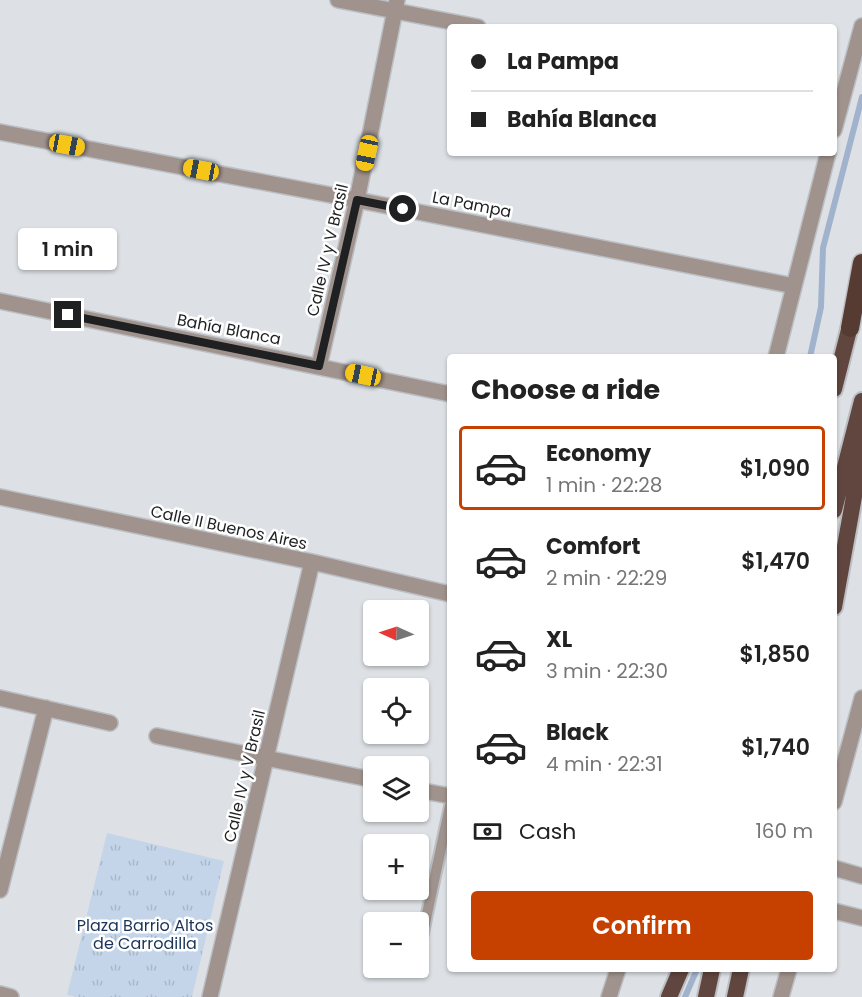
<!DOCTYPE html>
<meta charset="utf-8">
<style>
:root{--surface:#fff;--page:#f6f6f6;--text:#222;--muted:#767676;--line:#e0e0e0;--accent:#c64000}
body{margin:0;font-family:Poppins,sans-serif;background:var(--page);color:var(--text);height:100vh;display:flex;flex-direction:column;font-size:22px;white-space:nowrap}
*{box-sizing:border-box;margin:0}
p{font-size:20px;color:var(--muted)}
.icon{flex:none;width:33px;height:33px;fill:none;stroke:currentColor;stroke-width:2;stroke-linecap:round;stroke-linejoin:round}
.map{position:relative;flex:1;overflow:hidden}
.drawer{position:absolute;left:447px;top:354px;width:390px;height:618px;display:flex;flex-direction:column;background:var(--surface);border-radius:6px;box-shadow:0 2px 4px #0004}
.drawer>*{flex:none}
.banner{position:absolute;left:447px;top:24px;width:390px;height:132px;border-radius:6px;box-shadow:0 2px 4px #0004;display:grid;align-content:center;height:132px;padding:0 24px;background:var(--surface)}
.needle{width:39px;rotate:273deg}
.tools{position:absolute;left:363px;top:600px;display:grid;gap:12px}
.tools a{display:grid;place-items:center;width:66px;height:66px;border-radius:6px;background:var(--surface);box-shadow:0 2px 4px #0004;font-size:30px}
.end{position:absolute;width:27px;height:27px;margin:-14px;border:8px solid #1e2021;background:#fff;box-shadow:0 0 0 3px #fff}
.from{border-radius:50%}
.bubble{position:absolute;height:42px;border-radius:6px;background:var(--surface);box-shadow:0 2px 4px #0004;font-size:20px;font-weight:600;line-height:42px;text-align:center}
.car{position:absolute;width:18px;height:36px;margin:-18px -9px;border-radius:8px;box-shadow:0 0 4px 2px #0007;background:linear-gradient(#f5c518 24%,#345 0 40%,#f5c518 0 76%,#345 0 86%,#f5c518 0)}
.banner b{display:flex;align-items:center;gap:21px;height:57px;font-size:22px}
.banner b+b{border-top:2px solid var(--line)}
.banner i{width:15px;height:15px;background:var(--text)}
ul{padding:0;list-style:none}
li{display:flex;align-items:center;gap:18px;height:84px;margin:0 12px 9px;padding:0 12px;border:3px solid transparent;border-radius:6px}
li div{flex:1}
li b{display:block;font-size:22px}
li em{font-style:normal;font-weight:600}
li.current{border-color:var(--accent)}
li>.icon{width:54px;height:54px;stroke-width:1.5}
h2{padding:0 24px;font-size:27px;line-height:72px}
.pay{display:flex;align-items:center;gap:15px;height:66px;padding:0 24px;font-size:22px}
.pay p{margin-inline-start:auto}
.action{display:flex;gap:12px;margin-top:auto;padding:12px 24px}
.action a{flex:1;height:69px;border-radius:6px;background:var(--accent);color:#fff;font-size:24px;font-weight:600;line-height:69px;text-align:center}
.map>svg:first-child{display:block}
</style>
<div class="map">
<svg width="862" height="997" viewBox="0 0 862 997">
<defs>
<pattern id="grass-tufts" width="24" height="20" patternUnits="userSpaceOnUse" patternTransform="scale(1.5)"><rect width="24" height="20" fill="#c5d5e9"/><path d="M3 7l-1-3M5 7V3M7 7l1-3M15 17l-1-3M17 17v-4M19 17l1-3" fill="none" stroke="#a9b7c8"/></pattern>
</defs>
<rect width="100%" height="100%" fill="#dde1e5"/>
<path fill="url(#grass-tufts)" d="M 107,833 L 224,861 L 192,997 L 78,997 L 67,995 Z"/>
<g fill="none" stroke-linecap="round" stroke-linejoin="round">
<path stroke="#a1b3cc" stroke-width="6" d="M 810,357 L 821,307 L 823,248 L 862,97
M 685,997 L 697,969"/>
<g stroke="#bbbec2" stroke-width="14">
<path id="service" d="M 421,942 L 450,806"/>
</g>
<g stroke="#bbbec2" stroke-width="18">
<path id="minor" d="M 338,0 L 478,27
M 834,130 L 862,26
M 0,132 L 357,200 L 794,286
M 0,301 L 450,394
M 776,357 L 828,153
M 319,366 L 357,200 L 397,0
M 0,497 L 312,562 L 450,594
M 0,698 L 110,723
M 157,736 L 374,780
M 418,790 L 450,796
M 834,802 L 862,698
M 834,868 L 862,876
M 0,890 L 46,708
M 834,911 L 862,918
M 0,994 L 11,997
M 210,997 L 312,562
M 609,997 L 618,969
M 781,997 L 789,969"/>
</g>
<g stroke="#bbbec2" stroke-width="20">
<path id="trunk" d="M 834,389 L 853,314
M 834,510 L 862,401
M 834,607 L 859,469 L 862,432
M 669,997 L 681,969
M 706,997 L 712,969
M 735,997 L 741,969"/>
</g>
<g stroke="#bbbec2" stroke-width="21">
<path id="motorway" d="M 850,328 L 862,263"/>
</g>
<use href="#service" stroke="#a0928d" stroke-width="10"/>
<use href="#minor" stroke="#a0928d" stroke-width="15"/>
<use href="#trunk" stroke="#60463e" stroke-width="16"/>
<use href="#motorway" stroke="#563b32" stroke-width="18"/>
</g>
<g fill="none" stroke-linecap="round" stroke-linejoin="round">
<path stroke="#1e2021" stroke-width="8" d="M 68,315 L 319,366 L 357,200 L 403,209"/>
</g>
<g text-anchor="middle" stroke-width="5" stroke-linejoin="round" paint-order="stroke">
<g font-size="16" fill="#1e2021" stroke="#fff">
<text transform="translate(472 204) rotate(11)" y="6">La Pampa</text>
<text transform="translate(327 250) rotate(-77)" y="6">Calle IV y V Brasil</text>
<text transform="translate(229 329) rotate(11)" y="6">Bahía Blanca</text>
<text transform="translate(229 527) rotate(12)" y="6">Calle II Buenos Aires</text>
<text transform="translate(244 776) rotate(-77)" y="6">Calle IV y V Brasil</text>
</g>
<g font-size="16" fill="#193458" stroke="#fff">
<text x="145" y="931">Plaza Barrio Altos<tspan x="145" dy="18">de Carrodilla</tspan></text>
</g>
</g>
</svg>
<div class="tools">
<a><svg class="needle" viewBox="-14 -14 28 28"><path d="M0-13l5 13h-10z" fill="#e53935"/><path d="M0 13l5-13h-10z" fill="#767676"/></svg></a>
<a><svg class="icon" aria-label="locate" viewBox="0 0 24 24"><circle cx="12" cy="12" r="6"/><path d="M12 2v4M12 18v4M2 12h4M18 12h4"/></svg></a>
<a><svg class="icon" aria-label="layers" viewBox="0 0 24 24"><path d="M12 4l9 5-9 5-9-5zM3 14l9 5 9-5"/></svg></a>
<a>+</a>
<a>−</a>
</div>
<i class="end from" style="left:403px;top:209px"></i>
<i class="end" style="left:68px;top:315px"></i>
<div class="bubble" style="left:18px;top:228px;width:99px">1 min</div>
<i class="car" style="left:67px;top:145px;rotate:101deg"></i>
<i class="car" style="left:367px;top:153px;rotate:192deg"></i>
<i class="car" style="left:201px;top:170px;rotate:281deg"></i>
<i class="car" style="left:363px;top:375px;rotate:282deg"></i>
<div class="banner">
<b><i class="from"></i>La Pampa</b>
<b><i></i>Bahía Blanca</b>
</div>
<section class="drawer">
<h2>Choose a ride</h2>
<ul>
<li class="current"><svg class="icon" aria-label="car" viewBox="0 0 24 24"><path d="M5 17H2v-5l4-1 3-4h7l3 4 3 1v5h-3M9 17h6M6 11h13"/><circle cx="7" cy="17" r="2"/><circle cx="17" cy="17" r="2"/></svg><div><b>Economy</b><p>1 min · 22:28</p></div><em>$1,090</em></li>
<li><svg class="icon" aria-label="car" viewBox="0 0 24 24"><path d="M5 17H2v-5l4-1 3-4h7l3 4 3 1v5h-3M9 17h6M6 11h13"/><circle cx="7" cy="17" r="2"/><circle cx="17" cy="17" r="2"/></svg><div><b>Comfort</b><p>2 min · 22:29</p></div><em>$1,470</em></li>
<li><svg class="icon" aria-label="car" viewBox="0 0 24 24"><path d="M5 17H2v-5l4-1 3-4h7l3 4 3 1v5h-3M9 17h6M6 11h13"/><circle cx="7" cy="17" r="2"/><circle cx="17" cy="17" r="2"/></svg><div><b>XL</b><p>3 min · 22:30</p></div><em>$1,850</em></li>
<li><svg class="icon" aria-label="car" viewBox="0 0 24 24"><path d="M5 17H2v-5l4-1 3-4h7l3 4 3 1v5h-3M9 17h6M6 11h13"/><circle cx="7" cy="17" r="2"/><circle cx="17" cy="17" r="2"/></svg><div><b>Black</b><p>4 min · 22:31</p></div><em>$1,740</em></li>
</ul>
<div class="pay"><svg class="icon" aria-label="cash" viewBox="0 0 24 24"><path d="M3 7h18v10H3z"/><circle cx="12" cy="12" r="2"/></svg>Cash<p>160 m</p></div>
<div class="action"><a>Confirm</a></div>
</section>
</div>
